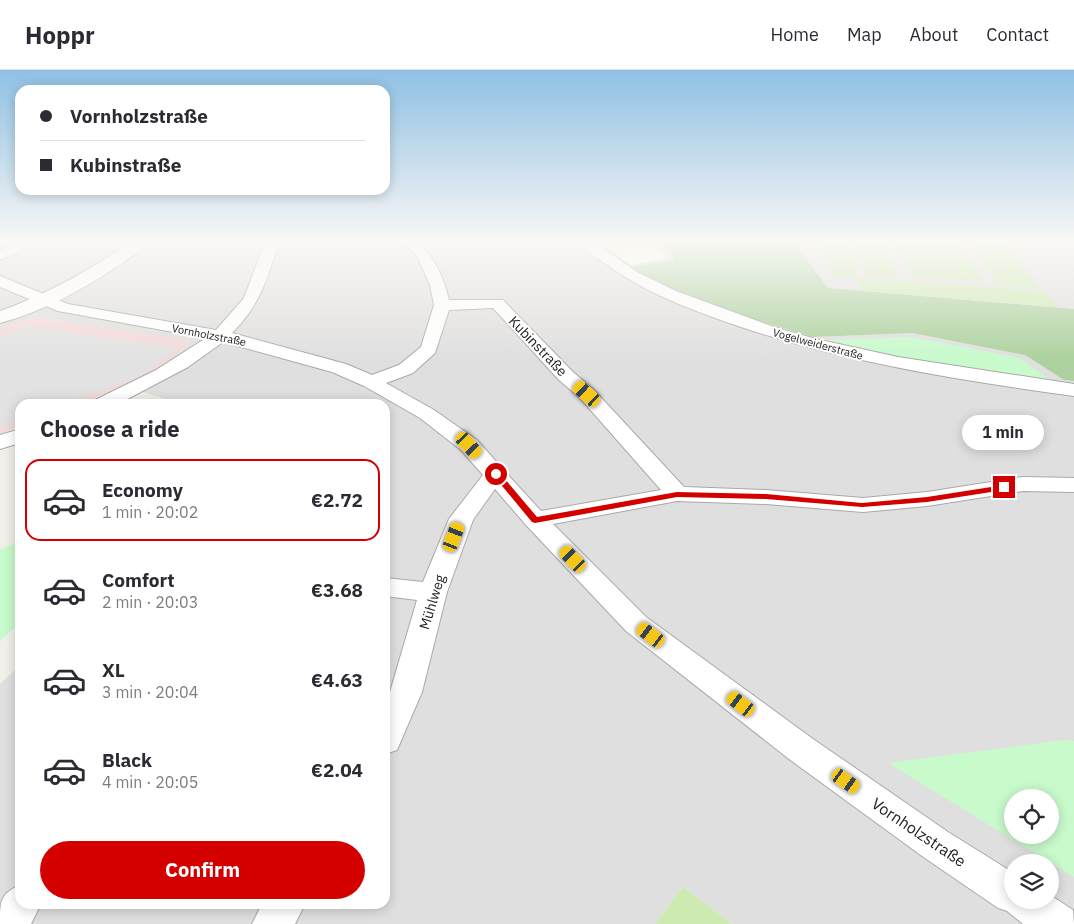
<!DOCTYPE html>
<meta charset="utf-8">
<style>
:root{--surface:#fff;--page:#f7f7f7;--text:#2b2b33;--muted:#7c7c81;--line:#e1e1e2;--accent:#d40000}
body{margin:0;font-family:"IBM Plex Sans",sans-serif;background:var(--page);color:var(--text);height:100vh;display:flex;flex-direction:column;font-size:19px;white-space:nowrap}
*{box-sizing:border-box;margin:0}
p{font-size:16px;color:var(--muted)}
.icon{flex:none;width:28px;height:28px;fill:none;stroke:currentColor;stroke-width:2;stroke-linecap:round;stroke-linejoin:round}
.map{position:relative;flex:1;overflow:hidden}
.details{position:absolute;left:15px;top:329px;width:375px;height:510px;display:flex;flex-direction:column;background:var(--surface);border-radius:15px;box-shadow:0 2px 12px #0003}
.details>*{flex:none}
.hud{position:absolute;left:15px;top:15px;width:375px;height:110px;border-radius:15px;box-shadow:0 2px 12px #0003;display:grid;align-content:center;height:110px;padding:0 25px;background:var(--surface)}
.fabs{position:absolute;left:1004px;top:719px;display:grid;gap:10px}
.fabs a{display:grid;place-items:center;width:55px;height:55px;border-radius:50%;background:var(--surface);box-shadow:0 2px 12px #0003;font-size:25px}
.end{position:absolute;width:22px;height:22px;margin:-11px;border:6px solid #d40000;background:#fff;box-shadow:0 0 0 2px #fff}
.from{border-radius:50%}
.bubble{position:absolute;height:35px;border-radius:18px;background:var(--surface);box-shadow:0 2px 12px #0003;font-size:16px;font-weight:700;line-height:35px;text-align:center}
.car{position:absolute;width:15px;height:30px;margin:-15px -8px;border-radius:6px;box-shadow:0 0 4px 1px #0007;background:linear-gradient(#f5c518 24%,#345 0 40%,#f5c518 0 76%,#345 0 86%,#f5c518 0)}
.hud b{display:flex;align-items:center;gap:18px;height:48px;font-size:19px}
.hud b+b{border-top:1px solid var(--line)}
.hud i{width:12px;height:12px;background:var(--text)}
ul{padding:0;list-style:none}
li{display:flex;align-items:center;gap:15px;height:82px;margin:0 10px 8px;padding:0 15px;border:2px solid transparent;border-radius:15px}
li div{flex:1}
li b{display:block;font-size:19px}
li em{font-style:normal;font-weight:700}
li.active{border-color:var(--accent)}
li>.icon{width:45px;height:45px;stroke-width:1.5}
h2{padding:0 25px;font-size:22px;line-height:60px}
.cta{display:flex;gap:10px;margin-top:auto;padding:10px 25px}
.cta a{flex:1;height:58px;border-radius:30px;background:var(--accent);color:#fff;font-size:20px;font-weight:700;line-height:58px;text-align:center}
header{display:flex;align-items:center;gap:30px;box-sizing:border-box;height:70px;padding:0 25px;background:var(--surface);border-bottom:1px solid var(--line)}
header strong{font-size:24px}
nav{display:flex;gap:28px;margin-inline-start:auto;font-size:18px}
.map>svg:first-child{display:block}
</style>
<header>
<strong>Hoppr</strong>
<nav><a>Home</a><a>Map</a><a>About</a><a>Contact</a></nav>
</header>
<div class="map">
<svg width="1074" height="854" viewBox="0 0 1074 854">
<rect width="100%" height="100%" fill="#f2efe9"/>
<path fill="#e0dfdf" fill-rule="evenodd" d="M 0,170 L 656,170 L 670,181 L 674,190 L 632,197 L 813,267 L 912,263 L 1025,285 L 1064,310 L 1074,311 L 1074,854 L 732,854 L 683,817 L 655,854 L 0,854 L 0,614 L 20,595 L 20,834 L 385,834 L 385,334 L 181,334 L 124,316 L 181,282 L 190,271 L 34,247 L 0,258 ZM 1012,728 L 1050,728 L 1050,765 L 1012,765 ZM 1012,792 L 1050,792 L 1050,830 L 1012,830 Z
M 793,170 L 1074,170 L 1074,239 L 828,218 Z"/>
<path fill="#f2dad9" d="M 34,247 L 190,270 L 181,282 L 162,295 L 124,316 L 79,334 L 20,334 L 20,356 L 0,364 L 0,258 Z"/>
<path fill="#ffffe5" d="M 599,170 L 651,170 L 667,188 L 631,195 Z"/>
<path fill="#cdebb0" d="M 821,170 L 847,170 L 859,207 L 833,206 Z
M 854,170 L 882,170 L 897,207 L 865,205 Z
M 896,170 L 957,170 L 983,211 L 913,207 Z
M 969,170 L 1004,170 L 1040,218 L 998,215 Z
M 858,208 L 1045,221 L 1058,237 L 861,220 Z
M 683,817 L 732,854 L 655,854 Z"/>
<path fill="#add19e" d="M 656,170 L 793,170 L 828,218 L 1074,239 L 1074,311 L 1064,310 L 1025,285 L 912,263 L 813,267 L 695,231 L 656,213 L 631,197 L 674,190 L 670,181 Z"/>
<path fill="#c8facc" fill-rule="evenodd" d="M 911,267 L 1020,288 L 1050,310 L 907,288 L 826,270 Z
M 20,470 L 20,553 L 0,571 L 0,480 Z
M 1064,670 L 1074,671 L 1074,807 L 888,693 ZM 1012,728 L 1050,728 L 1050,765 L 1012,765 Z"/>
<path fill="#e2e2e2" d="M 26,257 L 178,278 L 153,298 L 132,309 L 66,334 L 20,334 L 20,350 L 0,357 L 0,268 Z"/>
<g fill="none" stroke-linecap="round" stroke-linejoin="round">
<g stroke="#a9a9a9" stroke-width="2">
<path id="minor" d="M 266,170 L 280,170 C 267,208 261,234 232,263 L 346,294 L 372,305 L 399,295 L 421,277 L 434,235 L 430,215 L 417,186 L 402,170 L 417,170 C 433,186 444,207 449,230 L 503,230 L 573,302 L 594,320 L 684,417 L 766,420 L 863,428 L 927,422 L 1023,407 L 1074,408 L 1074,422 L 1023,421 L 927,436 L 863,442 L 766,434 L 677,431 L 553,454 L 646,547 L 813,669 L 948,762 L 1012,802 L 1012,830 L 1050,830 L 1050,825 L 1073,840 L 1074,854 L 1023,854 L 1007,841 L 998,838 L 922,786 L 789,689 L 626,561 L 526,455 L 495,419 L 473,450 L 447,522 L 422,622 L 397,680 L 385,684 L 385,633 L 390,622 L 417,530 L 385,526 L 385,508 L 423,512 L 449,449 L 483,405 L 461,380 L 420,348 L 364,316 L 332,302 L 223,272 L 188,297 L 118,334 L 92,334 L 95,330 L 156,300 L 206,268 L 58,241 L 0,217 L 0,206 L 68,234 L 216,260 L 244,228 ZM 493,238 L 559,310 L 580,328 L 661,420 L 541,441 L 507,404 L 504,398 L 501,397 L 477,370 L 434,340 L 386,313 L 413,303 L 435,283 L 449,240 Z
M 576,170 L 591,170 L 637,202 L 676,221 L 774,257 L 816,269 L 898,287 L 1074,314 L 1074,326 C 958,310 843,292 732,254 C 690,239 646,223 609,196 C 598,189 584,180 576,170 Z
M 15,174 L 20,175 L 22,178 L 20,181 L 0,190 L 0,180 Z
M 20,359 L 20,373 L 0,379 L 0,365 Z
M 20,815 L 20,834 L 41,834 L 31,854 L 0,854 C 0,831 0,824 20,815 Z
M 262,834 L 305,834 L 295,854 L 252,854 Z"/>
</g>
<g stroke="#a9a9a9" stroke-width="2">
<path id="tertiary" d="M 134,170 L 152,170 C 146,178 136,184 128,189 C 89,216 46,241 0,253 L 0,241 C 48,224 92,199 134,170 Z"/>
</g>
<use href="#minor" fill="#fff" fill-rule="evenodd"/>
<use href="#tertiary" fill="#fff" fill-rule="evenodd"/>
</g>
<linearGradient id="sky" x2="0" y2="1"><stop stop-color="#8fc0e4"/><stop offset="0.59" stop-color="#f9f8f5"/><stop offset="1" stop-color="#f9f8f5" stop-opacity="0"/></linearGradient>
<rect width="1074" height="290" fill="url(#sky)"/>
<path fill="#d40000" d="M 493,402 L 499,402 L 537,447 L 677,422 L 766,424 L 862,433 L 927,427 L 1004,415 L 1008,417 L 1004,420 L 927,432 L 862,437 L 766,429 L 677,427 L 535,453 L 532,452 L 493,405 Z"/>
<g text-anchor="middle" stroke-width="4" stroke-linejoin="round" paint-order="stroke">
<g font-size="11" fill="#222" stroke="#fff">
<text transform="translate(209 265) rotate(11)" y="4">Vornholzstraße</text>
<text transform="translate(818 274) rotate(15)" y="4">Vogelweiderstraße</text>
</g>
<g font-size="14" fill="#222" stroke="#fff">
<text transform="translate(538 276) rotate(46)" y="5">Kubinstraße</text>
<text transform="translate(432 532) rotate(-73)" y="5">Mühlweg</text>
</g>
<g font-size="16" fill="#222" stroke="#fff">
<text transform="translate(919 762) rotate(34)" y="6">Vornholzstraße</text>
</g>
</g>
</svg>
<div class="fabs">
<a><svg class="icon" aria-label="locate" viewBox="0 0 24 24"><circle cx="12" cy="12" r="6"/><path d="M12 2v4M12 18v4M2 12h4M18 12h4"/></svg></a>
<a><svg class="icon" aria-label="layers" viewBox="0 0 24 24"><path d="M12 4l9 5-9 5-9-5zM3 14l9 5 9-5"/></svg></a>
</div>
<i class="end from" style="left:496px;top:404px"></i>
<i class="end" style="left:1004px;top:417px"></i>
<div class="bubble" style="left:962px;top:345px;width:82px">1 min</div>
<i class="car" style="left:587px;top:324px;rotate:312deg"></i>
<i class="car" style="left:469px;top:375px;rotate:137deg"></i>
<i class="car" style="left:454px;top:467px;rotate:21deg"></i>
<i class="car" style="left:573px;top:489px;rotate:316deg"></i>
<i class="car" style="left:651px;top:565px;rotate:307deg"></i>
<i class="car" style="left:741px;top:634px;rotate:307deg"></i>
<i class="car" style="left:846px;top:711px;rotate:125deg"></i>
<div class="hud">
<b><i class="from"></i>Vornholzstraße</b>
<b><i></i>Kubinstraße</b>
</div>
<section class="details">
<h2>Choose a ride</h2>
<ul>
<li class="active"><svg class="icon" aria-label="car" viewBox="0 0 24 24"><path d="M5 17H2v-5l4-1 3-4h7l3 4 3 1v5h-3M9 17h6M6 11h13"/><circle cx="7" cy="17" r="2"/><circle cx="17" cy="17" r="2"/></svg><div><b>Economy</b><p>1 min · 20:02</p></div><em>€2.72</em></li>
<li><svg class="icon" aria-label="car" viewBox="0 0 24 24"><path d="M5 17H2v-5l4-1 3-4h7l3 4 3 1v5h-3M9 17h6M6 11h13"/><circle cx="7" cy="17" r="2"/><circle cx="17" cy="17" r="2"/></svg><div><b>Comfort</b><p>2 min · 20:03</p></div><em>€3.68</em></li>
<li><svg class="icon" aria-label="car" viewBox="0 0 24 24"><path d="M5 17H2v-5l4-1 3-4h7l3 4 3 1v5h-3M9 17h6M6 11h13"/><circle cx="7" cy="17" r="2"/><circle cx="17" cy="17" r="2"/></svg><div><b>XL</b><p>3 min · 20:04</p></div><em>€4.63</em></li>
<li><svg class="icon" aria-label="car" viewBox="0 0 24 24"><path d="M5 17H2v-5l4-1 3-4h7l3 4 3 1v5h-3M9 17h6M6 11h13"/><circle cx="7" cy="17" r="2"/><circle cx="17" cy="17" r="2"/></svg><div><b>Black</b><p>4 min · 20:05</p></div><em>€2.04</em></li>
</ul>
<div class="cta"><a>Confirm</a></div>
</section>
</div>
